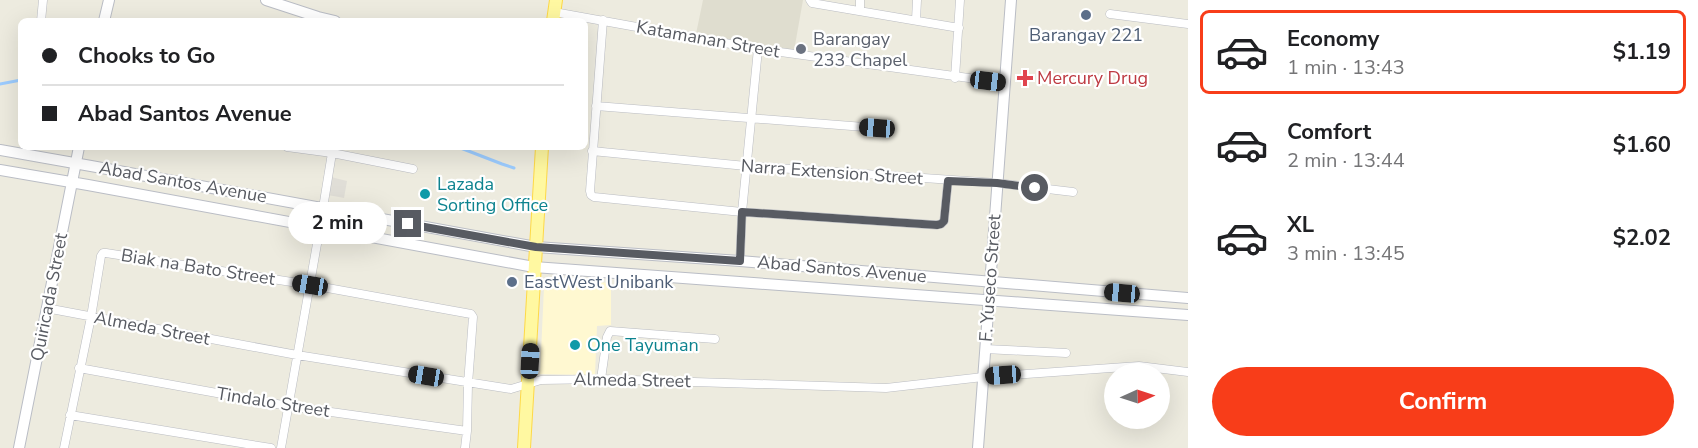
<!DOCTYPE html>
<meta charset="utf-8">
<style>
:root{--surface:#fff;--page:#f6f6f6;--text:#202124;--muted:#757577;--line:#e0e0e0;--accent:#f83d19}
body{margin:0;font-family:"Nunito Sans",sans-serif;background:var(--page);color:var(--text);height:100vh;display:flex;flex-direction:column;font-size:22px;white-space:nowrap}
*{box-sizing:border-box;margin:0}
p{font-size:20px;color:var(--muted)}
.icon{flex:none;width:33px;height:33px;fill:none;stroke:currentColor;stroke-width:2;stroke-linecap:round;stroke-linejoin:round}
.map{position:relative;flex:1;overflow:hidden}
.sheet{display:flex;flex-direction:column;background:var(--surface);width:510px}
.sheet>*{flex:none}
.banner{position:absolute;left:18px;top:18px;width:570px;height:132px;border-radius:9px;box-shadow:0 6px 24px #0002;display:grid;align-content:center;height:132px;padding:0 24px;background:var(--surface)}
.needle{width:39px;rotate:87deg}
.fabs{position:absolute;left:1104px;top:363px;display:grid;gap:12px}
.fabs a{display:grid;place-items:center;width:66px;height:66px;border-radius:50%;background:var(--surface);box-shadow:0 6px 24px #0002;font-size:30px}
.end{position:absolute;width:27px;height:27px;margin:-14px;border:8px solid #585b62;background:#fff;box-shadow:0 0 0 3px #fff}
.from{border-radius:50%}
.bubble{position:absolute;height:42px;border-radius:21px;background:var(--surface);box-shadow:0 6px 24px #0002;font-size:20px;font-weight:700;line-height:42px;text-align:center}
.car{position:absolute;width:18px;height:36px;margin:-18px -9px;border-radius:8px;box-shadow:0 0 4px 2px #0007;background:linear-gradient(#222 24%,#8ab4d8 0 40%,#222 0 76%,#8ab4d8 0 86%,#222 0)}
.banner b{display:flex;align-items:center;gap:21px;height:57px;font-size:22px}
.banner b+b{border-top:2px solid var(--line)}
.banner i{width:15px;height:15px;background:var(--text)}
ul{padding:10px 0 0;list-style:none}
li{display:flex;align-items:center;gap:18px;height:84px;margin:0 12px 9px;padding:0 12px;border:3px solid transparent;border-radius:9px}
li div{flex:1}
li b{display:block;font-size:22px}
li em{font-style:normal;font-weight:700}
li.on{border-color:var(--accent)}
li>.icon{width:54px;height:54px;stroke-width:1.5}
.primary-button{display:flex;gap:12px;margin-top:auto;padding:12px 24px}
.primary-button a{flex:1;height:69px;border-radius:36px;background:var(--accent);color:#fff;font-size:24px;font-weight:700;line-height:69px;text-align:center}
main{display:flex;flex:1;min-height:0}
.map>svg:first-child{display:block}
</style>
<main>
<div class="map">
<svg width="1188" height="448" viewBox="0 0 1188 448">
<rect width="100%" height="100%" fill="#edebdf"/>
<path fill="#fff8d1" d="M 556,280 L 611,283 L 611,325 L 597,326 L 595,375 L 540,374 L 544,287 Z"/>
<path fill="#e0ded7" d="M 331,177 L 347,181 L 344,198 L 328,195 Z"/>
<path fill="#dfddcf" d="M 703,0 L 803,0 L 794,51 L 696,34 Z"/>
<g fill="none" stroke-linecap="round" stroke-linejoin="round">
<path stroke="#9cccff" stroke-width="3" d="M 0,84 L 21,80
M 458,147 L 502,164 L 514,168"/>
<g stroke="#babcc2" stroke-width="9">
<path id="street" d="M 810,0 L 812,3 L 959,28
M 860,11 L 860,0
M 554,12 L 758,49 L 1005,83
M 1110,14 L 1188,24
M 603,20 L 590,191 L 591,195 L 594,197 L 742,212 L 937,225 L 941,224 L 944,221 L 948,181
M 916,20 L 917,0
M 41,21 L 43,0
M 955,78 L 960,0
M 596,106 L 877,128
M 287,147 L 332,153 L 413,169
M 592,151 L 746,166 L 997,183 L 1073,192
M 323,208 L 333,147
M 740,261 L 742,212 L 758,49
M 46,308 L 297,355 L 511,389 L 541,380 L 601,379 L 886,388 L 983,377 L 1139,366 L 1188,372
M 985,349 L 1066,353
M 79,368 L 288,406 L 467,431
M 601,379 L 607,337 L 610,331 L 715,339
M 70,415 L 271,448
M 64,448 L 91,317 L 101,256 L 103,253 L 106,253 L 311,285 L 471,314 L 473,317 L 468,384 L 467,431 L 465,448
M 281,448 L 320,227"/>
</g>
<g stroke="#babdc5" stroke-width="12">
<path id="secondary" d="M 266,0 L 318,17 L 335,21
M 104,21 L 109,0
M 0,150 L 91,166 L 536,247 L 740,261 L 1188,298
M 0,170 L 88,185 L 534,267 L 1188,315
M 19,448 L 79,147
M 978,448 L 1011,0"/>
</g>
<g stroke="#fed947" stroke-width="14">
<path id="primary" d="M 553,21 L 556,0
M 524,448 L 542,147"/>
</g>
<use href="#street" stroke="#fff" stroke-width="8"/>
<use href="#secondary" stroke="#fff" stroke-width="10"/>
<use href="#primary" stroke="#fff8a1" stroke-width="12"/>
</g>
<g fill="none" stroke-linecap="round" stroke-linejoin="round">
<path stroke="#585b62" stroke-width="8" d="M 408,224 L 536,247 L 740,261 L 742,212 L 937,225 L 941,224 L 944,221 L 948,181 L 997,183 L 1035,188"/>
</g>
<g fill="#5c6f8a" stroke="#fff" stroke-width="2">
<circle cx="1086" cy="15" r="6"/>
<circle cx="512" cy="282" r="6"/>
</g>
<circle fill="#6b7280" stroke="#fff" stroke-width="2" cx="801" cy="49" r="6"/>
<path fill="#e0444e" stroke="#fff" stroke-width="2" d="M1022 69h6v6h6v6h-6v6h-6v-6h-6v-6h6z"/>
<g fill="#0f9aa8" stroke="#fff" stroke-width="2">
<circle cx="425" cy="194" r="6"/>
<circle cx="575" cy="345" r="6"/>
</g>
<g text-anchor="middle" stroke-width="4.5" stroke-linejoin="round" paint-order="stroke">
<g font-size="18" fill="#4e5e75" stroke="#fff">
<text x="1086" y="41">Barangay 221</text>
<text x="524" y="288" text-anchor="start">EastWest Unibank</text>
</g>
<g font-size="18" fill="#585b62" stroke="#fff">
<text transform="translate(708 39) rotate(10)" y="6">Katamanan Street</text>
<text transform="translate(832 172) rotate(4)" y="6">Narra Extension Street</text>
<text transform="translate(183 182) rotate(10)" y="6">Abad Santos Avenue</text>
<text transform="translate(198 267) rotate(9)" y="6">Biak na Bato Street</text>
<text transform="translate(842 269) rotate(5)" y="6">Abad Santos Avenue</text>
<text transform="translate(990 278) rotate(-86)" y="6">F. Yuseco Street</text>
<text transform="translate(49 297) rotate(-79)" y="6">Quiricada Street</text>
<text transform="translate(152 328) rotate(11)" y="6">Almeda Street</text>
<text transform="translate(632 380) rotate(1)" y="6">Almeda Street</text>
<text transform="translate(273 402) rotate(9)" y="6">Tindalo Street</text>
</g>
<g font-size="18" fill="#5b616d" stroke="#fff" text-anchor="start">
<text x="813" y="45">Barangay<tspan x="813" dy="21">233 Chapel</tspan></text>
</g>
<g font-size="18" fill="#be3a42" stroke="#fff" text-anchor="start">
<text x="1037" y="84">Mercury Drug</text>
</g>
<g font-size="18" fill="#0d838f" stroke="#fff" text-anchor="start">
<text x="437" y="190">Lazada<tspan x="437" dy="21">Sorting Office</tspan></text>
<text x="587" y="351">One Tayuman</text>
</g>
</g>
</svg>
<div class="fabs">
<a><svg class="needle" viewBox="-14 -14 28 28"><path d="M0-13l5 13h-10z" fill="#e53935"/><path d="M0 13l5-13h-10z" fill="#757577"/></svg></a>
</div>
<i class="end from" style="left:1035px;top:188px"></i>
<i class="end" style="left:408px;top:224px"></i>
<div class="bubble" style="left:288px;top:202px;width:99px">2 min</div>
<i class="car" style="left:988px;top:81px;rotate:97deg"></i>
<i class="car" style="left:877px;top:128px;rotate:274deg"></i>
<i class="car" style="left:310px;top:285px;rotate:279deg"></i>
<i class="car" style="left:1122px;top:293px;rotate:275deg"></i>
<i class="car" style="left:530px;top:361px;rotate:3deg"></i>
<i class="car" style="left:1003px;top:375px;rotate:266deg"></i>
<i class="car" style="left:426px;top:376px;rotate:279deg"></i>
<div class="banner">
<b><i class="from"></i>Chooks to Go</b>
<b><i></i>Abad Santos Avenue</b>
</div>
</div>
<section class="sheet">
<ul>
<li class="on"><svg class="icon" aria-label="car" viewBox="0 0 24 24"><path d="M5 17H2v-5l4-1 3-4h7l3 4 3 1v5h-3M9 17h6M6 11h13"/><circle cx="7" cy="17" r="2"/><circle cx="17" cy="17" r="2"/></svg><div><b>Economy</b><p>1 min · 13:43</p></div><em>$1.19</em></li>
<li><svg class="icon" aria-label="car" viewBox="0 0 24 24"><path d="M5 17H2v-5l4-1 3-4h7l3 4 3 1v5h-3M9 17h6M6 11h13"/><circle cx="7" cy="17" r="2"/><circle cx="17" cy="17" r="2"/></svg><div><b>Comfort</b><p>2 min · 13:44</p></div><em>$1.60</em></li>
<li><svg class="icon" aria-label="car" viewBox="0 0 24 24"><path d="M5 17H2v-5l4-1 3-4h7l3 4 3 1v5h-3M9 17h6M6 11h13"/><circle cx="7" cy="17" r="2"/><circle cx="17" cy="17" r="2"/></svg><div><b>XL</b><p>3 min · 13:45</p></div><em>$2.02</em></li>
</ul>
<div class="primary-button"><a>Confirm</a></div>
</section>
</main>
